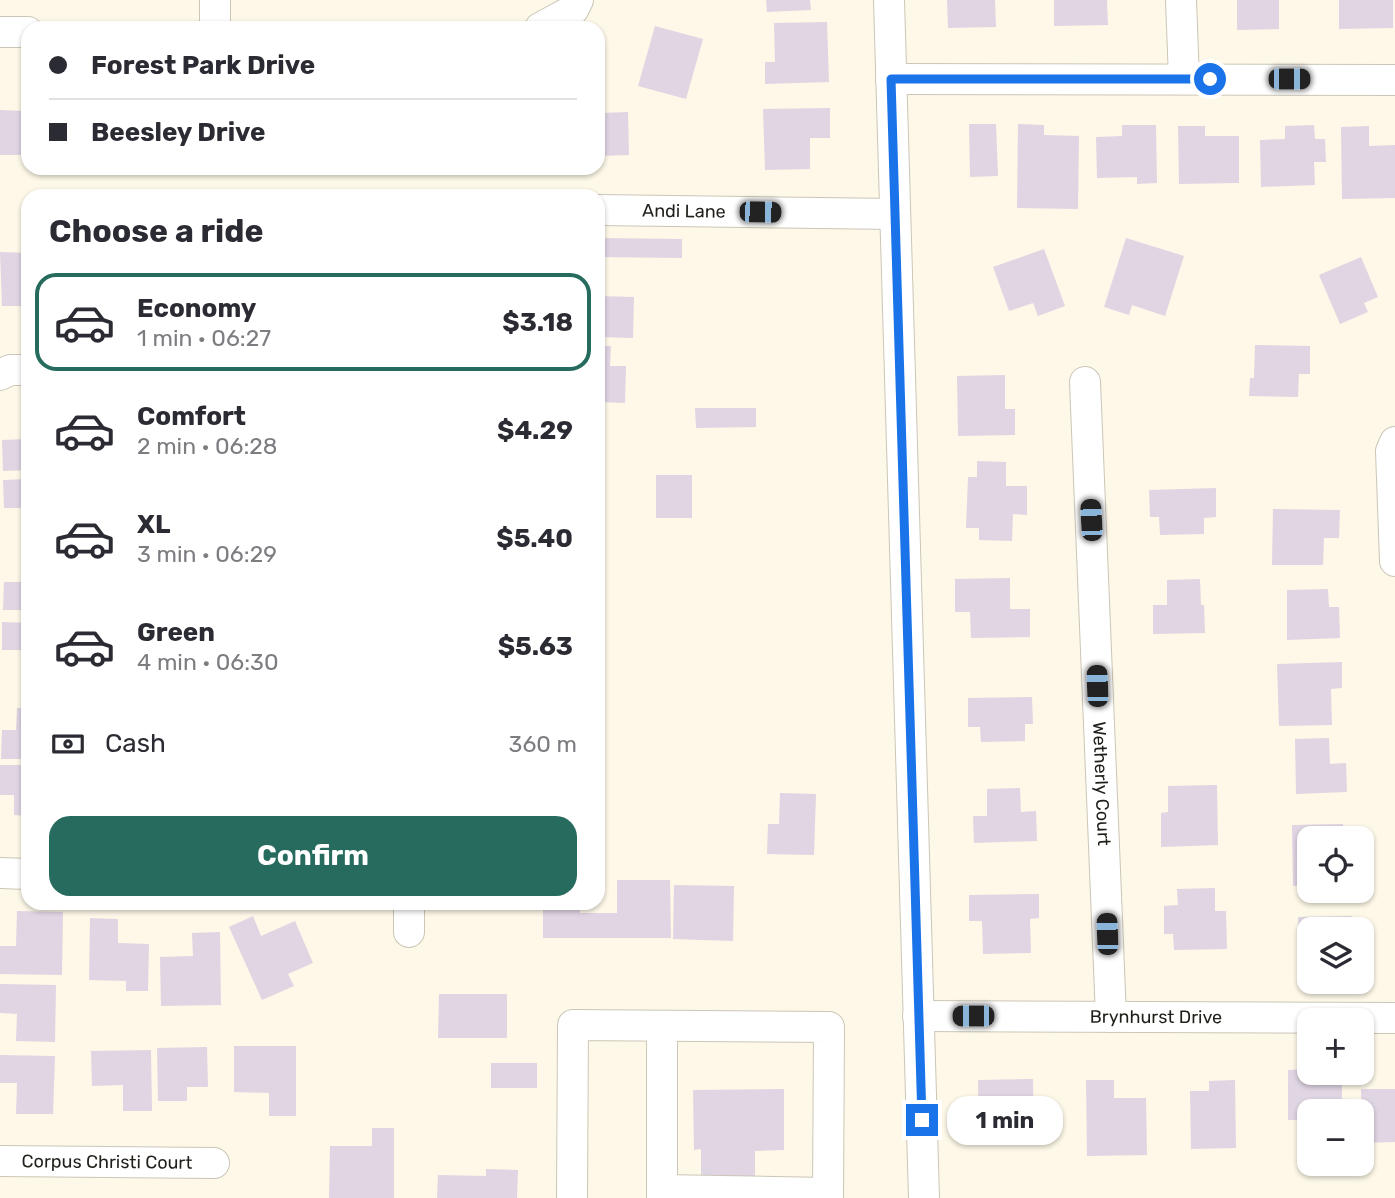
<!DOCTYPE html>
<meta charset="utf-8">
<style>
:root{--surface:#fff;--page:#f2f2f3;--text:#2b2b33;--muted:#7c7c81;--line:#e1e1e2;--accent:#266b5e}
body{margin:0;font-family:Rubik,sans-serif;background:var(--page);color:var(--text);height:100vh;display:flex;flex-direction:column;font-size:26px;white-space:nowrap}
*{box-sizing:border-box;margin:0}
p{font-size:23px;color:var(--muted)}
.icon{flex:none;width:38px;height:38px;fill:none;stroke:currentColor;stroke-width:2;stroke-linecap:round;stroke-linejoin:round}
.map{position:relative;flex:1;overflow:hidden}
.drawer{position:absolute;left:21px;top:189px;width:584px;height:721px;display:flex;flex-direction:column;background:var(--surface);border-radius:21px;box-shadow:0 2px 5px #0004}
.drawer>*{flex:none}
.banner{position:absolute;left:21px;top:21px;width:584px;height:154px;border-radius:21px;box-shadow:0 2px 5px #0004;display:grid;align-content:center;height:154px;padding:0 28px;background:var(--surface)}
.fabs{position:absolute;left:1297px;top:826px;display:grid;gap:14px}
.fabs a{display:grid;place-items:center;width:77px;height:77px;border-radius:14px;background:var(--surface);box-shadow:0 2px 5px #0004;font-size:35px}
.end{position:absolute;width:32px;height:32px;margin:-16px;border:9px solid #1a73e8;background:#fff;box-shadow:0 0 0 4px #fff}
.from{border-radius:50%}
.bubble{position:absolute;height:49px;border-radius:21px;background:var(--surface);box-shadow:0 2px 5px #0004;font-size:23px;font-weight:700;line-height:49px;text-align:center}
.car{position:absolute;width:21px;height:42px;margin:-21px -10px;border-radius:9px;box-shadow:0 0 5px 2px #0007;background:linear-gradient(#222 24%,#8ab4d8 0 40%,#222 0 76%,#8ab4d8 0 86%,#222 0)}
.banner b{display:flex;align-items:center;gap:24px;height:66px;font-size:26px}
.banner b+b{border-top:2px solid var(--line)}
.banner i{width:18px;height:18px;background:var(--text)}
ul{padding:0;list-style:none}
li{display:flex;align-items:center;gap:21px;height:98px;margin:0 14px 10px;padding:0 14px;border:4px solid transparent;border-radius:21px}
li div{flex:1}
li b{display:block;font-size:26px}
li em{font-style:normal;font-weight:700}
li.selected{border-color:var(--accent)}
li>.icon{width:63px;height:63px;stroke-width:1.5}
h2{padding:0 28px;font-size:32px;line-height:84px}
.pay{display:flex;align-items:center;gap:18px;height:77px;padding:0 28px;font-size:26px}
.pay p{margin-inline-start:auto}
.primary-button{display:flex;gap:14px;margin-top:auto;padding:14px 28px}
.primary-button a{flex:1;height:80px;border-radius:21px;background:var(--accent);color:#fff;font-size:28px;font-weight:700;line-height:80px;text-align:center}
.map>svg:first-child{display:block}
</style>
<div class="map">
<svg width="1395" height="1198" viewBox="0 0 1395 1198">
<rect width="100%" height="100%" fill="#fdf8e8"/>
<path fill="#e0d5e3" d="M 766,0 L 810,0 L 811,10 L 767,12 Z
M 947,0 L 995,0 L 996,27 L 948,28 Z
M 1054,0 L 1107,0 L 1108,25 L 1054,26 Z
M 1237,0 L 1279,0 L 1279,29 L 1237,30 Z
M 1339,0 L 1393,0 L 1393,28 L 1339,29 Z
M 827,22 L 829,82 L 765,84 L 765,62 L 775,62 L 774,23 Z
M 655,26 L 703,39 L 686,99 L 638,86 Z
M 24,90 L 28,90 L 28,155 L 0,155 L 0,110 L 24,111 Z
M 598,95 L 602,95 L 602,113 L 628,112 L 629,155 L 598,156 Z
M 830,108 L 830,138 L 810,138 L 810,169 L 765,170 L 763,109 Z
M 969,124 L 996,124 L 998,176 L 970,177 Z
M 1018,124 L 1044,125 L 1044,135 L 1079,136 L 1078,209 L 1017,208 Z
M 1122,125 L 1156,125 L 1157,183 L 1137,184 L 1137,177 L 1097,178 L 1096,137 L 1122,136 Z
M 1314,125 L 1315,139 L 1325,139 L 1326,162 L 1314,162 L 1315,185 L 1261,187 L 1260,140 L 1285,139 L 1285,126 Z
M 1178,126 L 1205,126 L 1205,136 L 1239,136 L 1239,183 L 1179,184 Z
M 1369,126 L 1369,146 L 1395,145 L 1395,198 L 1342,199 L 1341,127 Z
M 598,238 L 682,239 L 682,258 L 598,257 Z
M 1126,238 L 1184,256 L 1165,316 L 1132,305 L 1129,315 L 1104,307 Z
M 1044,249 L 1065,306 L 1038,316 L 1033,303 L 1009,311 L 993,267 Z
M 0,252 L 28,253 L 28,306 L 2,306 Z
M 1361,257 L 1378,297 L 1364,303 L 1368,312 L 1340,324 L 1319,275 Z
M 598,296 L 634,297 L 633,338 L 598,337 Z
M 1255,345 L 1310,346 L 1310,374 L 1299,374 L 1298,397 L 1249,396 L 1250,378 L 1254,378 Z
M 598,346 L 611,346 L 610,366 L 626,366 L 625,403 L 598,402 Z
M 1005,375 L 1005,409 L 1015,409 L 1015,435 L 958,436 L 957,376 Z
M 695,408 L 756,408 L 756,427 L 696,428 Z
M 24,409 L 28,409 L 28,470 L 3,471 L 2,440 L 25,439 Z
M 977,461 L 1006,462 L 1006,486 L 1027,486 L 1027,515 L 1013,514 L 1012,541 L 979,540 L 979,528 L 966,528 L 968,477 L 977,477 Z
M 656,475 L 692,475 L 692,518 L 656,518 Z
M 28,479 L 28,508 L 4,508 L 3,480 Z
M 1216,488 L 1216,517 L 1204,518 L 1204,534 L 1160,535 L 1159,517 L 1150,517 L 1149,490 Z
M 1273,509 L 1340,510 L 1339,538 L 1324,538 L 1323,565 L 1272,565 Z
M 1010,578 L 1010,609 L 1030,609 L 1030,637 L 971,638 L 970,612 L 955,612 L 955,579 Z
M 1200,579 L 1201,605 L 1204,605 L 1205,633 L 1153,634 L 1153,605 L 1167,605 L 1167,580 Z
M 4,582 L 28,582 L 28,610 L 3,610 Z
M 1328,589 L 1329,607 L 1339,607 L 1340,638 L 1287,640 L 1287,590 Z
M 2,622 L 28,623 L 28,650 L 2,650 Z
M 1342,662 L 1342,688 L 1331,689 L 1332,725 L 1279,726 L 1277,664 Z
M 1032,697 L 1033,724 L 1025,724 L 1025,741 L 981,742 L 980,727 L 968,727 L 968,698 Z
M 17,708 L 28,708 L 28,759 L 1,759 L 2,730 L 16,730 Z
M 1329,738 L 1330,764 L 1346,763 L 1347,792 L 1296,794 L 1295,739 Z
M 0,765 L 28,765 L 28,816 L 14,815 L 14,795 L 0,795 Z
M 1217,785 L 1218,845 L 1161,847 L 1161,813 L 1168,812 L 1168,786 Z
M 1020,788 L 1021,812 L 1036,811 L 1037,841 L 974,843 L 973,816 L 987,816 L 987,789 Z
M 780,793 L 816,794 L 814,855 L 767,854 L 768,824 L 779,824 Z
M 1343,824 L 1344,838 L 1309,838 L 1309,885 L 1293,886 L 1292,825 Z
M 617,880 L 670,880 L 671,938 L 543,938 L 543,903 L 580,903 L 580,913 L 617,913 Z
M 674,885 L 734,886 L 733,941 L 673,939 Z
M 1215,888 L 1215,911 L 1226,911 L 1227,949 L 1174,950 L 1173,934 L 1164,934 L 1164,906 L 1178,905 L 1177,889 Z
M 1039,894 L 1039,918 L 1030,919 L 1031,953 L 983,954 L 982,921 L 969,921 L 969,895 Z
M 17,911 L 63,912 L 62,975 L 0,974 L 0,946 L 16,946 Z
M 253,916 L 261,936 L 295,921 L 313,963 L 288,974 L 294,986 L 262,1000 L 229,927 Z
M 1352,916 L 1352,929 L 1309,929 L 1309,962 L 1299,962 L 1298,917 Z
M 90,918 L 118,919 L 118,943 L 149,944 L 148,991 L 126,991 L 126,981 L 89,980 Z
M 220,932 L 221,1005 L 161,1006 L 160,957 L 193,956 L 192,933 Z
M 0,984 L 56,985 L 55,1042 L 16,1041 L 17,1014 L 0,1013 Z
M 439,994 L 507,994 L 507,1038 L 438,1038 Z
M 234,1046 L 296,1046 L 296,1116 L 269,1116 L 269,1093 L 234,1092 Z
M 207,1047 L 208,1087 L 187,1087 L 187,1101 L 158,1101 L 157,1048 Z
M 151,1050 L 152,1111 L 123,1111 L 123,1085 L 92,1086 L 91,1051 Z
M 0,1055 L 55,1056 L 53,1114 L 16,1114 L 17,1083 L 0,1083 Z
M 491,1063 L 537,1063 L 537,1088 L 491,1088 Z
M 1309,1069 L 1309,1073 L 1317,1073 L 1317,1084 L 1342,1083 L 1342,1111 L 1309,1111 L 1309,1120 L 1288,1120 L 1288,1070 Z
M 1033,1079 L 1034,1144 L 979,1145 L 978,1080 Z
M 1086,1080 L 1114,1080 L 1114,1098 L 1146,1098 L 1147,1155 L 1087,1156 Z
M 1235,1080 L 1236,1148 L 1191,1149 L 1190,1091 L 1209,1091 L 1209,1081 Z
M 784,1089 L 784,1150 L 755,1151 L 755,1182 L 701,1180 L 701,1149 L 694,1150 L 693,1090 Z
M 1361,1089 L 1395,1089 L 1395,1142 L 1362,1143 Z
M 372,1128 L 394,1128 L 394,1198 L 329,1198 L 330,1146 L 372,1146 Z
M 486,1169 L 518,1170 L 517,1198 L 437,1198 L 438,1175 L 486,1176 Z"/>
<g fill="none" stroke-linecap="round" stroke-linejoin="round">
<g stroke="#cbc6b6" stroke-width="32">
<g id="minor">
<path d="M 215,0 L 215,28"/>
<path d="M 889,0 L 924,1198"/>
<path d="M 1181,0 L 1184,79"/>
<path d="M 540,28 L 573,10 L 578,0"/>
<path d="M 0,32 L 28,32"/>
<path d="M 891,79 L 1395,80"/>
<path id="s1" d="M 598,210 L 895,214"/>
<path d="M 0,375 L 10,370 L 28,370"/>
<path id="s2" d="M 1085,382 L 1111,1017"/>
<path d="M 1395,442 L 1391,451 L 1395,561"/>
<path d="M 0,873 L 28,874"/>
<path d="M 409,932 L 409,903"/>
<path id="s3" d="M 918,1016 L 1395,1018"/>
<path d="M 662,1026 L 662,1198"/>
<path id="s4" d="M 0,1161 L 214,1163"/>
<path d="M 662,1190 L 828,1193"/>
<path d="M 572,1198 L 573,1025 L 829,1027 L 828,1198"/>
</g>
</g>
<use href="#minor" stroke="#fff" stroke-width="30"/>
</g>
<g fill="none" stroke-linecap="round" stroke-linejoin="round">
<path stroke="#1a73e8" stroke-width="9" d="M 922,1120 L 891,79 L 1210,79"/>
</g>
<g text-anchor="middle" stroke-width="5" stroke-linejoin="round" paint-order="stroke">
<g font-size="18" fill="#211f19" stroke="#fff">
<text dy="6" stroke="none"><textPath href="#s1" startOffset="86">Andi Lane</textPath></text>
<text dy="6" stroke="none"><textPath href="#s2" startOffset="402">Wetherly Court</textPath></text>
<text dy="6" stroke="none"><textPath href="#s3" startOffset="238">Brynhurst Drive</textPath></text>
<text dy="6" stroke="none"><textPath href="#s4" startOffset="107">Corpus Christi Court</textPath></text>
</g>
</g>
</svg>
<div class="fabs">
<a><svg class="icon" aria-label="locate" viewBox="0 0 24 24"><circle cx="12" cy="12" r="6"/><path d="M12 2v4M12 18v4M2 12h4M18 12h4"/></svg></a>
<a><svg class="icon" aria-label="layers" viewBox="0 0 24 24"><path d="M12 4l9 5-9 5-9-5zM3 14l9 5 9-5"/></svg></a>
<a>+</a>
<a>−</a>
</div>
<i class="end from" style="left:1210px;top:79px"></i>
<i class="end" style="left:922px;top:1120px"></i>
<div class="bubble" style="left:947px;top:1096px;width:116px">1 min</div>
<i class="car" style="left:1289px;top:79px;rotate:90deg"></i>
<i class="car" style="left:760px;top:212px;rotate:91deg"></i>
<i class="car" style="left:1091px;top:520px;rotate:357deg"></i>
<i class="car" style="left:1097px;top:686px;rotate:358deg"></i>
<i class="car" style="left:1107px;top:934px;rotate:358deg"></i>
<i class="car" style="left:973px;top:1016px;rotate:270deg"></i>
<div class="banner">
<b><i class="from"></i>Forest Park Drive</b>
<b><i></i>Beesley Drive</b>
</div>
<section class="drawer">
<h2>Choose a ride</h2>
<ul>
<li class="selected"><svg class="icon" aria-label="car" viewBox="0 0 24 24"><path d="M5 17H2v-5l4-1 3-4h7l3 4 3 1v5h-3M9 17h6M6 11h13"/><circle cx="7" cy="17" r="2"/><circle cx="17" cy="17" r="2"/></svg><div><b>Economy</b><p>1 min · 06:27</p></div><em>$3.18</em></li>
<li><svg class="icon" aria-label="car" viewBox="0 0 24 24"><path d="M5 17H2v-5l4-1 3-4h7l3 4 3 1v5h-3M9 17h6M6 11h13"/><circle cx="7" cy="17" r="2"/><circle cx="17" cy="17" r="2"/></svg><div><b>Comfort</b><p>2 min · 06:28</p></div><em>$4.29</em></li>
<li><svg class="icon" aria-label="car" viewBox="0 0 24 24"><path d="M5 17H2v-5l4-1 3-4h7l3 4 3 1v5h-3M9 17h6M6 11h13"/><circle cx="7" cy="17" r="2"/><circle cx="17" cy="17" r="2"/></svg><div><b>XL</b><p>3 min · 06:29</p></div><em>$5.40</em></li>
<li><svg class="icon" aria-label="car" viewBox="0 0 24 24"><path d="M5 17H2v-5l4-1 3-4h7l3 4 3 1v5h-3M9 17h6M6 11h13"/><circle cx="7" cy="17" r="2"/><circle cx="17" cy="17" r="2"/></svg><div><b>Green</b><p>4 min · 06:30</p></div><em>$5.63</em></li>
</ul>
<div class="pay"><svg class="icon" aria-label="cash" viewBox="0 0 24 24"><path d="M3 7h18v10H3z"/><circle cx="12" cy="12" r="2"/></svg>Cash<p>360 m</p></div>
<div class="primary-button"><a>Confirm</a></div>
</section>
</div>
